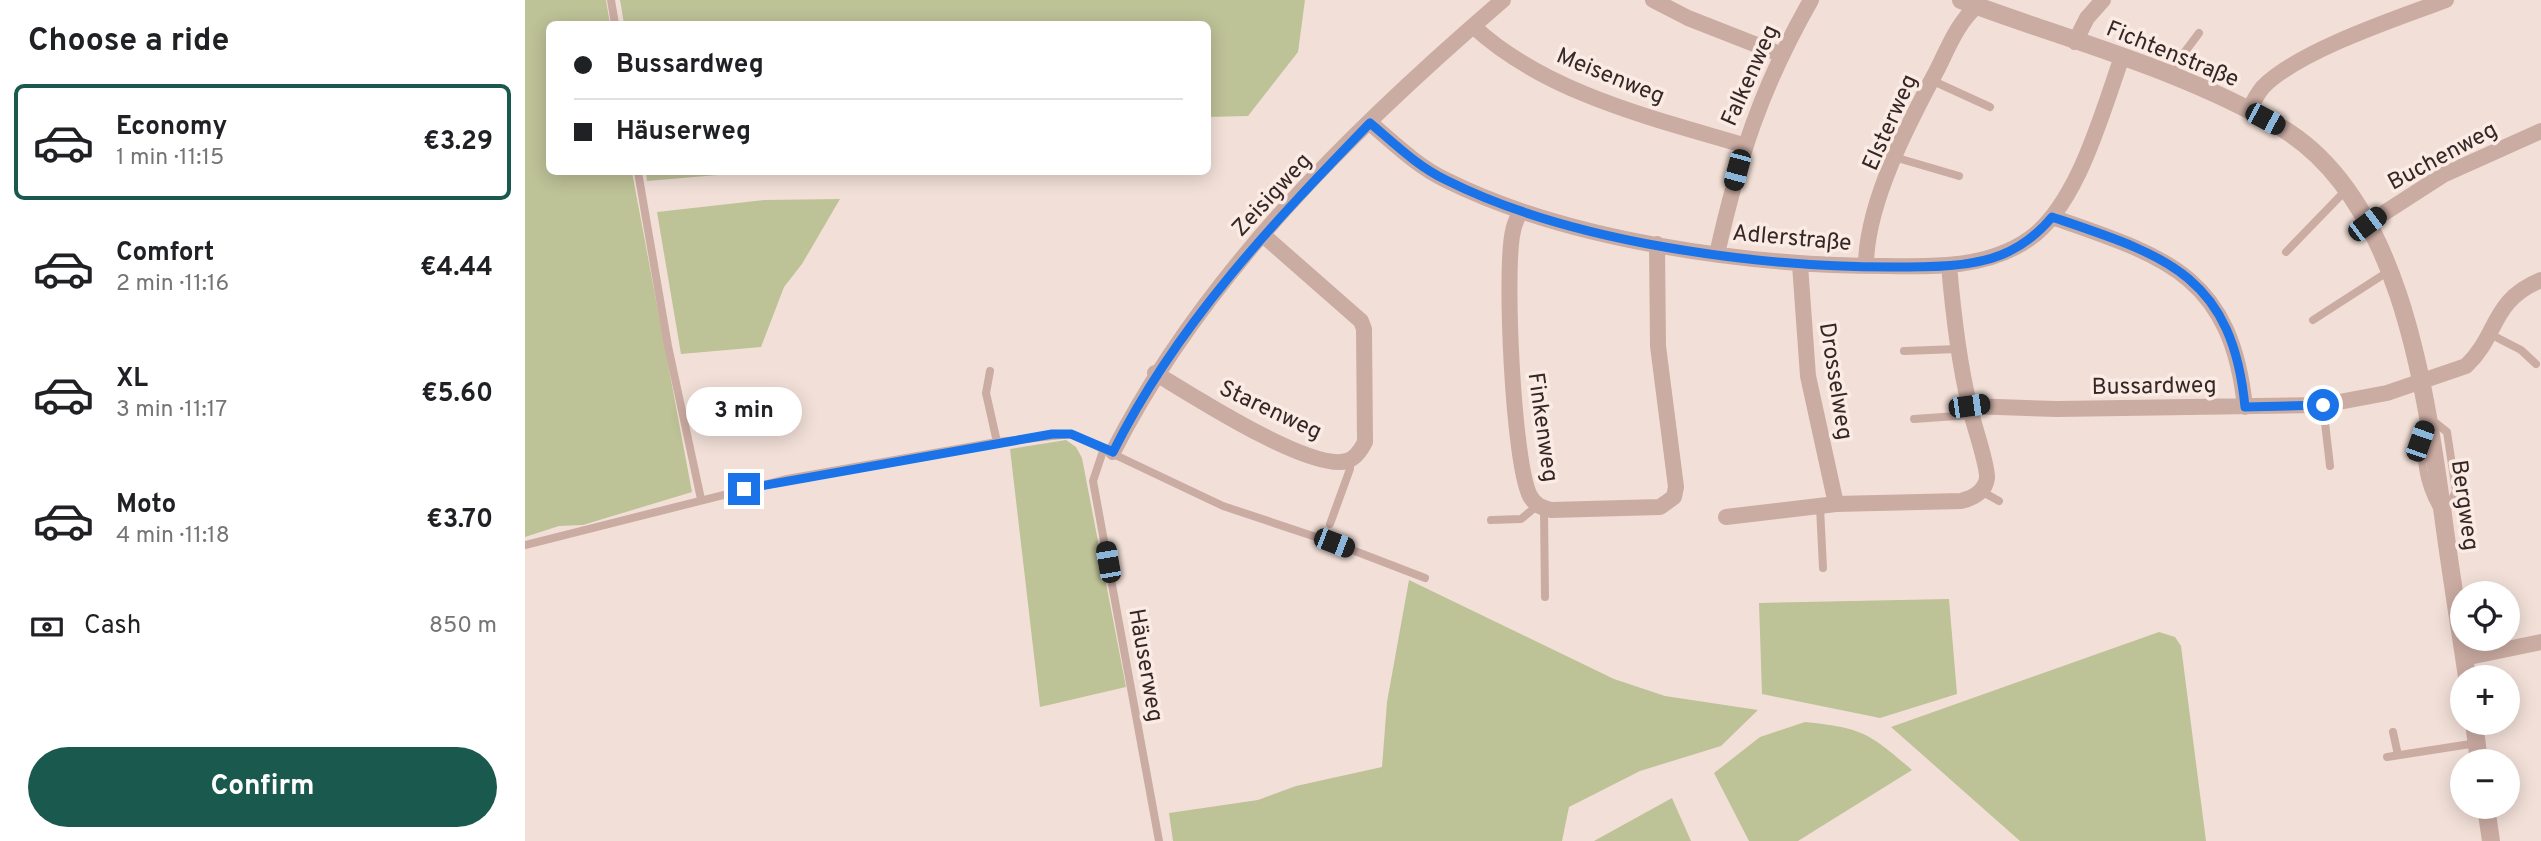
<!DOCTYPE html>
<meta charset="utf-8">
<style>
:root{--surface:#fff;--page:#f6f6f6;--text:#202124;--muted:#757577;--line:#e0e0e0;--accent:#19594e}
body{margin:0;font-family:Overpass,sans-serif;background:var(--page);color:var(--text);height:100vh;display:flex;flex-direction:column;font-size:26px;white-space:nowrap}
*{box-sizing:border-box;margin:0}
p{font-size:23px;color:var(--muted)}
.icon{flex:none;width:38px;height:38px;fill:none;stroke:currentColor;stroke-width:2;stroke-linecap:round;stroke-linejoin:round}
.map{position:relative;flex:1;overflow:hidden}
.panel{display:flex;flex-direction:column;background:var(--surface);width:525px}
.panel>*{flex:none}
.guide{position:absolute;left:21px;top:21px;width:665px;height:154px;border-radius:10px;box-shadow:0 4px 18px #0003;display:grid;align-content:center;height:154px;padding:0 28px;background:var(--surface)}
.buttons{position:absolute;left:1925px;top:581px;display:grid;gap:14px}
.buttons a{display:grid;place-items:center;width:70px;height:70px;border-radius:50%;background:var(--surface);box-shadow:0 4px 18px #0003;font-size:35px}
.end{position:absolute;width:32px;height:32px;margin:-16px;border:9px solid #1a73e8;background:#fff;box-shadow:0 0 0 4px #fff}
.from{border-radius:50%}
.bubble{position:absolute;height:49px;border-radius:24px;background:var(--surface);box-shadow:0 4px 18px #0003;font-size:23px;font-weight:700;line-height:49px;text-align:center}
.car{position:absolute;width:21px;height:42px;margin:-21px -10px;border-radius:9px;box-shadow:0 0 5px 2px #0007;background:linear-gradient(#222 24%,#8ab4d8 0 40%,#222 0 76%,#8ab4d8 0 86%,#222 0)}
.guide b{display:flex;align-items:center;gap:24px;height:66px;font-size:26px}
.guide b+b{border-top:2px solid var(--line)}
.guide i{width:18px;height:18px;background:var(--text)}
ul{padding:0;list-style:none}
li{display:flex;align-items:center;gap:21px;height:116px;margin:0 14px 10px;padding:0 14px;border:4px solid transparent;border-radius:10px}
li div{flex:1}
li b{display:block;font-size:26px}
li em{font-style:normal;font-weight:700}
li.selected{border-color:var(--accent)}
li>.icon{width:63px;height:63px;stroke-width:1.5}
h2{padding:0 28px;font-size:32px;line-height:84px}
.pay{display:flex;align-items:center;gap:18px;height:77px;padding:0 28px;font-size:26px}
.pay p{margin-inline-start:auto}
.cta{display:flex;gap:14px;margin-top:auto;padding:14px 28px}
.cta a{flex:1;height:80px;border-radius:42px;background:var(--accent);color:#fff;font-size:28px;font-weight:700;line-height:80px;text-align:center}
main{display:flex;flex:1;min-height:0}
.map>svg:first-child{display:block}
</style>
<main>
<section class="panel">
<h2>Choose a ride</h2>
<ul>
<li class="selected"><svg class="icon" aria-label="car" viewBox="0 0 24 24"><path d="M5 17H2v-5l4-1 3-4h7l3 4 3 1v5h-3M9 17h6M6 11h13"/><circle cx="7" cy="17" r="2"/><circle cx="17" cy="17" r="2"/></svg><div><b>Economy</b><p>1 min · 11:15</p></div><em>€3.29</em></li>
<li><svg class="icon" aria-label="car" viewBox="0 0 24 24"><path d="M5 17H2v-5l4-1 3-4h7l3 4 3 1v5h-3M9 17h6M6 11h13"/><circle cx="7" cy="17" r="2"/><circle cx="17" cy="17" r="2"/></svg><div><b>Comfort</b><p>2 min · 11:16</p></div><em>€4.44</em></li>
<li><svg class="icon" aria-label="car" viewBox="0 0 24 24"><path d="M5 17H2v-5l4-1 3-4h7l3 4 3 1v5h-3M9 17h6M6 11h13"/><circle cx="7" cy="17" r="2"/><circle cx="17" cy="17" r="2"/></svg><div><b>XL</b><p>3 min · 11:17</p></div><em>€5.60</em></li>
<li><svg class="icon" aria-label="car" viewBox="0 0 24 24"><path d="M5 17H2v-5l4-1 3-4h7l3 4 3 1v5h-3M9 17h6M6 11h13"/><circle cx="7" cy="17" r="2"/><circle cx="17" cy="17" r="2"/></svg><div><b>Moto</b><p>4 min · 11:18</p></div><em>€3.70</em></li>
</ul>
<div class="pay"><svg class="icon" aria-label="cash" viewBox="0 0 24 24"><path d="M3 7h18v10H3z"/><circle cx="12" cy="12" r="2"/></svg>Cash<p>850 m</p></div>
<div class="cta"><a>Confirm</a></div>
</section>
<div class="map">
<svg width="2016" height="841" viewBox="0 0 2016 841">
<rect width="100%" height="100%" fill="#f2e0d8"/>
<path fill="#bec297" d="M 0,0 L 81,0 L 85,24 L 24,24 L 24,172 L 107,172 L 167,492 L 58,525 L 34,526 L 0,537 Z
M 95,0 L 780,0 L 773,52 L 723,116 L 683,117 L 682,24 L 99,24 Z
M 121,172 L 228,172 L 122,181 Z
M 315,199 L 277,264 L 259,287 L 236,347 L 156,354 L 132,212 L 240,200 Z
M 541,440 L 551,447 L 557,458 L 601,687 L 515,707 L 485,449 Z
M 884,580 L 1089,679 L 1140,696 L 1233,710 L 1196,746 L 1115,771 L 1044,807 L 1037,841 L 648,841 L 644,813 L 733,800 L 771,786 L 857,767 L 862,702 Z
M 1424,599 L 1432,694 L 1355,718 L 1237,694 L 1234,603 Z
M 1634,632 L 1650,637 L 1656,646 L 1681,841 L 1495,841 L 1366,727 Z
M 1280,722 C 1337,728 1343,732 1387,770 L 1273,841 L 1224,841 L 1189,773 L 1235,737 Z
M 1147,798 L 1166,841 L 1069,841 Z"/>
<g fill="none" stroke-linecap="round" stroke-linejoin="round">
<path stroke="#cbaca3" stroke-width="8" d="M 86,0 L 90,24
M 1644,73 L 1674,33
M 1406,80 L 1465,107
M 1369,157 L 1434,176
M 113,172 L 143,346 L 176,499
M 1761,252 L 1822,189
M 1788,320 L 1864,271
M 1963,333 L 1996,350 L 2011,364
M 1379,351 L 1432,349
M 465,371 L 461,393 L 472,442
M 1798,405 L 1805,466
M 1903,417 L 1922,432 L 1931,491 L 1918,518 C 1897,486 1891,454 1903,417 Z
M 1389,419 L 1446,415
M 579,448 L 568,481 L 634,841
M 1456,491 L 1474,501
M 1295,507 L 1298,568
M 1019,509 L 1020,597
M 966,520 L 996,519 L 1013,505
M 805,524 L 825,469 L 824,460
M 0,545 L 262,479 L 472,442 L 546,434 L 698,506 L 809,543 L 900,578
M 1868,732 L 1873,755
M 1862,757 L 1952,743"/>
<path stroke="#cbaca3" stroke-width="16" d="M 1128,0 L 1163,18 L 1255,54
M 948,26 C 1020,93 1127,118 1218,145
M 1550,42 L 1562,18 L 1578,0
M 1724,110 C 1728,102 1732,94 1738,87 C 1773,51 1872,18 1921,0
M 845,123 C 870,144 892,166 921,180 C 1043,241 1225,266 1361,266 C 1409,267 1463,268 1504,239 C 1553,205 1577,112 1597,57
M 995,211 C 993,217 989,224 988,231 C 979,269 988,463 1005,496 C 1010,505 1017,508 1026,510 L 1135,507 L 1149,497 L 1151,487 L 1133,346 L 1132,244
M 1527,217 C 1639,256 1706,274 1720,407
M 1842,224 L 1918,175 L 2016,131
M 1192,254 C 1214,156 1236,88 1286,0
M 1275,265 L 1283,376 L 1311,504 L 1436,501 C 1448,498 1460,492 1462,478 C 1463,464 1447,421 1444,404 C 1433,358 1428,312 1424,265
M 1341,266 C 1341,204 1383,124 1412,70 C 1423,48 1433,22 1452,6
M 630,373 C 665,394 785,472 822,461 C 831,458 836,450 840,442 L 839,329 L 836,321 L 738,235
M 1444,406 L 1532,409 L 1798,405 L 1862,393 L 1941,366 C 1974,335 1965,301 2016,280
M 588,452 C 678,275 829,128 978,0
M 1201,517 L 1311,504
M 1939,658 L 2016,642"/>
<path stroke="#cbaca3" stroke-width="18" d="M 1436,0 C 1542,40 1657,69 1755,127 C 1876,198 1900,389 1918,515 C 1925,569 1934,623 1942,677
M 1949,723 L 1954,761
M 1961,807 L 1966,841"/>
</g>
<g fill="none" stroke-linecap="round" stroke-linejoin="round">
<path stroke="#1a73e8" stroke-width="9" d="M 219,489 L 527,434 L 546,434 L 588,452 C 652,324 747,224 845,123 C 870,144 892,166 921,180 C 1044,242 1229,267 1366,267 C 1401,267 1443,268 1476,255 C 1496,247 1513,234 1527,217 C 1639,255 1707,274 1720,407 L 1798,405"/>
</g>
<g text-anchor="middle" stroke-width="7" stroke-linejoin="round" paint-order="stroke">
<g font-size="23" fill="#362726" stroke="#faebe4">
<text transform="translate(1648 53) rotate(22)" y="8">Fichtenstraße</text>
<text transform="translate(1086 75) rotate(22)" y="8">Meisenweg</text>
<text transform="translate(1224 75) rotate(-66)" y="8">Falkenweg</text>
<text transform="translate(1364 122) rotate(-66)" y="8">Elsterweg</text>
<text transform="translate(1917 155) rotate(-28)" y="8">Buchenweg</text>
<text transform="translate(746 194) rotate(-47)" y="8">Zeisigweg</text>
<text transform="translate(1267 237) rotate(5)" y="8">Adlerstraße</text>
<text transform="translate(1312 381) rotate(81)" y="8">Drosselweg</text>
<text transform="translate(1629 385) rotate(-1)" y="8">Bussardweg</text>
<text transform="translate(746 409) rotate(25)" y="8">Starenweg</text>
<text transform="translate(1019 427) rotate(82)" y="8">Finkenweg</text>
<text transform="translate(1941 505) rotate(82)" y="8">Bergweg</text>
<text transform="translate(622 665) rotate(80)" y="8">Häuserweg</text>
</g>
</g>
</svg>
<div class="buttons">
<a><svg class="icon" aria-label="locate" viewBox="0 0 24 24"><circle cx="12" cy="12" r="6"/><path d="M12 2v4M12 18v4M2 12h4M18 12h4"/></svg></a>
<a>+</a>
<a>−</a>
</div>
<i class="end from" style="left:1798px;top:405px"></i>
<i class="end" style="left:219px;top:489px"></i>
<div class="bubble" style="left:161px;top:387px;width:116px">3 min</div>
<i class="car" style="left:1740px;top:119px;rotate:118deg"></i>
<i class="car" style="left:1212px;top:170px;rotate:195deg"></i>
<i class="car" style="left:1842px;top:224px;rotate:53deg"></i>
<i class="car" style="left:1444px;top:406px;rotate:82deg"></i>
<i class="car" style="left:1895px;top:441px;rotate:19deg"></i>
<i class="car" style="left:809px;top:543px;rotate:111deg"></i>
<i class="car" style="left:583px;top:562px;rotate:350deg"></i>
<div class="guide">
<b><i class="from"></i>Bussardweg</b>
<b><i></i>Häuserweg</b>
</div>
</div>
</main>
